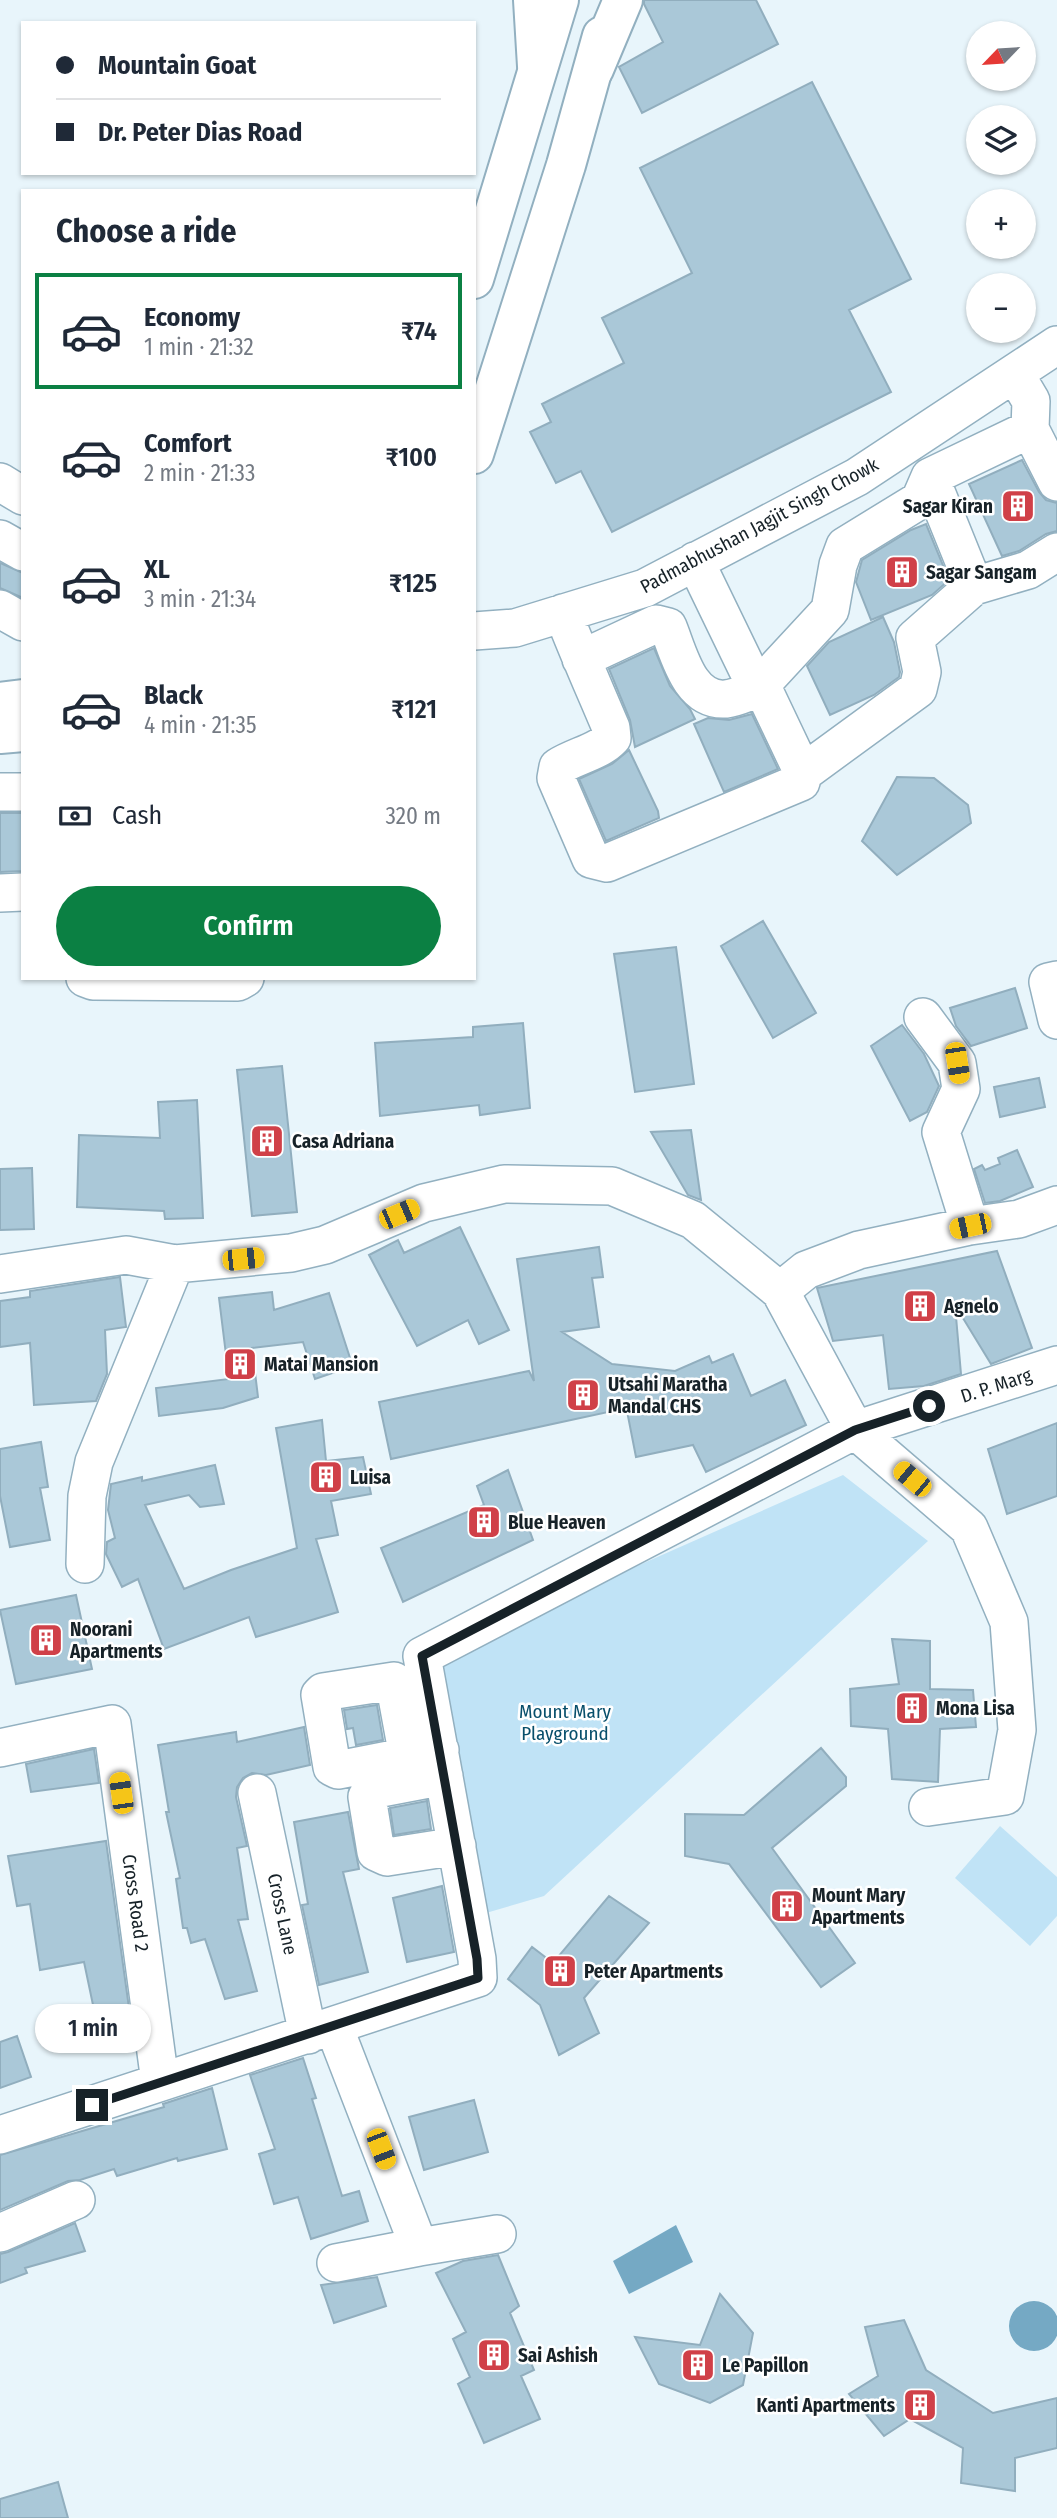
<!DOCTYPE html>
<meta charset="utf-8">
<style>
:root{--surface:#fff;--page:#f6f6f7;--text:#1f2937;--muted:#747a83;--line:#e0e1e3;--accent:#0b8043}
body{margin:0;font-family:"Fira Sans Condensed",sans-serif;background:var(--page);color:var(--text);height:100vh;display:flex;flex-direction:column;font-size:26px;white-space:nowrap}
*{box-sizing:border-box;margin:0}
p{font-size:23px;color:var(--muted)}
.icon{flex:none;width:38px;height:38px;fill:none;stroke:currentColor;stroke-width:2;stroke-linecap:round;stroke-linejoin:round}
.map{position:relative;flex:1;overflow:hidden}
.sheet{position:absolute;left:21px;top:189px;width:455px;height:791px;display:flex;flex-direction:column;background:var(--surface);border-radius:0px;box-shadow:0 2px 5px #0004}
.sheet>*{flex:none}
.top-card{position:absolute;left:21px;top:21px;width:455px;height:154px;border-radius:0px;box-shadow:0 2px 5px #0004;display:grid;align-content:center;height:154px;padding:0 35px;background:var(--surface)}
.needle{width:46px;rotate:245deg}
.controls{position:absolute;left:966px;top:21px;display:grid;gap:14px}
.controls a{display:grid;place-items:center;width:70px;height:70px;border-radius:50%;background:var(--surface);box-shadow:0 2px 5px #0004;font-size:35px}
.end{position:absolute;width:32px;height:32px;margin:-16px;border:9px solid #172228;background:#fff;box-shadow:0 0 0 4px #fff}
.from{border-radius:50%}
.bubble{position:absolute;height:49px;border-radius:24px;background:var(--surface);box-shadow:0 2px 5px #0004;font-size:23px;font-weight:600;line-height:49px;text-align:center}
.car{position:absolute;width:21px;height:42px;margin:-21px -10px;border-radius:9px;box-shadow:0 0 5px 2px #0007;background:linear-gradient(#f5c518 24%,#345 0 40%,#f5c518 0 76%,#345 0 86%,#f5c518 0)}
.top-card b{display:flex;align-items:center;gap:24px;height:66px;font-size:26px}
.top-card b+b{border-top:2px solid var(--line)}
.top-card i{width:18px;height:18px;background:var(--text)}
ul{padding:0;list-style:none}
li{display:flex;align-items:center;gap:21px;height:116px;margin:0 14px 10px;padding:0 21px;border:4px solid transparent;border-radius:0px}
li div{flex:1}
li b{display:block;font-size:26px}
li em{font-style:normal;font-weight:600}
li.current{border-color:var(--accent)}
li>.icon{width:63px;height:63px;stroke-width:1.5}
h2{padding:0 35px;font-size:32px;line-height:84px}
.pay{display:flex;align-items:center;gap:18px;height:77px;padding:0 35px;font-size:26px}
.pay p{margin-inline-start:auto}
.cta{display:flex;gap:14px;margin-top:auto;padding:14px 35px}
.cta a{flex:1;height:80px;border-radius:42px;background:var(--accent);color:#fff;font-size:28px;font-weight:600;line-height:80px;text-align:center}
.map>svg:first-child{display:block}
</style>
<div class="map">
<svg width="1057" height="2518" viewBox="0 0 1057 2518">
<rect width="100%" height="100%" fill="#e8f5fb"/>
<path fill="#c0e3f6" d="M 843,1475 L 928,1541 L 544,1896 L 486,1913 L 438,1654 Z
M 1000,1826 L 1057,1877 L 1057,1916 L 1030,1946 L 955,1878 Z"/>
<path fill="#75a9c4" d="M 676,2225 L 693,2262 L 629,2294 L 613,2261 Z
M1009 2326a25 25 0 1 1 50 0a25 25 0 1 1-50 0Z"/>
<path fill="#aac8d8" stroke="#91aebe" stroke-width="2" d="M 644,0 L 756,0 L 778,44 L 642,113 L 619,67 L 663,42 L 644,4 Z
M 812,82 L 911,279 L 849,310 L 891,392 L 612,532 L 581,471 L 556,483 L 530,432 L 551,422 L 542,404 L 624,363 L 602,318 L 692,273 L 640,168 Z
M 1022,460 L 1039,492 L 1046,500 L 1057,503 L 1057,531 L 1046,534 L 1019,551 L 1002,556 L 969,484 Z
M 926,524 L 949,580 L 932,595 L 871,620 L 856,582 L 862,560 L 911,530 Z
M 0,563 L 23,573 L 23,598 L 0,588 Z
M 883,617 L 894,642 L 900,672 L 899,677 L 874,695 L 830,715 L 807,666 L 829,642 Z
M 654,648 L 670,686 L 690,709 L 695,719 L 635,747 L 630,720 L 609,669 Z
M 752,714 L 778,769 L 724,792 L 694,724 L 708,718 L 729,720 Z
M 629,750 L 658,811 L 659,818 L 606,841 L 579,779 L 612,764 Z
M 897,777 L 934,778 L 968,805 L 971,823 L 897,875 L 862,841 Z
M 0,813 L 23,813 L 23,871 L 0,872 Z
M 763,921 L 816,1013 L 773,1038 L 721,946 Z
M 676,947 L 694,1084 L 635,1092 L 614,954 Z
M 1015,988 L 1027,1028 L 971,1046 L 956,1026 L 950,1008 Z
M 523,1023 L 530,1108 L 480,1115 L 479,1105 L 380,1116 L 375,1043 L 473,1037 L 473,1027 Z
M 902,1025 L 924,1054 L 939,1086 L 927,1112 L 910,1121 L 871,1046 Z
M 282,1066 L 297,1212 L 252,1216 L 237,1070 Z
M 1039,1078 L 1045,1107 L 1000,1117 L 994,1087 Z
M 197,1100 L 203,1218 L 165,1219 L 164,1211 L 77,1207 L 79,1135 L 160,1138 L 158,1102 Z
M 691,1130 L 701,1200 L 688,1195 L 651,1132 Z
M 1017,1150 L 1033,1187 L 1000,1201 L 985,1203 L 974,1169 L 982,1165 L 985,1170 L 1000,1164 L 998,1158 Z
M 32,1168 L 34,1229 L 0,1230 L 0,1169 Z
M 460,1227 L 509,1330 L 479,1344 L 468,1320 L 417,1346 L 369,1255 L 398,1240 L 404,1253 Z
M 599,1247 L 603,1277 L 592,1278 L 599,1327 L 562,1332 L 612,1364 L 675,1371 L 709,1356 L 712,1363 L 733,1354 L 751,1396 L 785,1380 L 806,1425 L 706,1472 L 693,1445 L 636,1457 L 627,1411 L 619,1413 L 617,1410 L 391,1459 L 379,1402 L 529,1371 L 534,1381 L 517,1259 Z
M 997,1251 L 1032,1348 L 991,1364 L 955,1305 L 961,1374 L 924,1386 L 889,1389 L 883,1335 L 833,1341 L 817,1288 Z
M 120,1277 L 126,1327 L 105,1330 L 107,1374 L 96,1401 L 34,1405 L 30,1343 L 0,1347 L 0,1301 L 30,1297 L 30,1291 Z
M 272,1292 L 274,1310 L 329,1293 L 350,1358 L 350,1367 L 315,1379 L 303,1342 L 252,1348 L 258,1397 L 223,1408 L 159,1416 L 156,1388 L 229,1379 L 219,1298 Z
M 322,1420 L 326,1461 L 363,1457 L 371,1494 L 331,1501 L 338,1535 L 316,1539 L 338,1612 L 256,1637 L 249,1617 L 164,1649 L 138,1579 L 122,1587 L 106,1554 L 107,1542 L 115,1538 L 108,1510 L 111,1484 L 142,1477 L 142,1481 L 215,1465 L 224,1504 L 200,1507 L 189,1495 L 145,1505 L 184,1589 L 231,1570 L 297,1548 L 276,1428 Z
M 1057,1423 L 1057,1496 L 1007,1514 L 988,1449 Z
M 41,1442 L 48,1487 L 40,1488 L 50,1540 L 10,1547 L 0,1496 L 0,1449 Z
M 508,1470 L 533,1540 L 403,1602 L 381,1548 L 484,1505 L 477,1486 Z
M 76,1595 L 92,1669 L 16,1684 L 0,1610 Z
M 892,1639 L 930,1641 L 930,1689 L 973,1690 L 976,1727 L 940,1729 L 938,1782 L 892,1779 L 888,1729 L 851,1726 L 850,1689 L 899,1684 Z
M 377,1705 L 383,1740 L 356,1745 L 353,1728 L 347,1729 L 344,1710 Z
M 304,1727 L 310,1765 L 266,1775 L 252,1773 L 243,1778 L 237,1787 L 236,1797 L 247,1846 L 237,1848 L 248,1919 L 238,1920 L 257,1991 L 225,1999 L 205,1939 L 191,1943 L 187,1928 L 183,1928 L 176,1879 L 180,1878 L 166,1812 L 169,1812 L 158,1745 L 236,1732 L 237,1742 Z
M 821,1748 L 846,1777 L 846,1786 L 772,1848 L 855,1963 L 821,1987 L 729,1864 L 685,1856 L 685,1814 L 744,1815 Z
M 94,1749 L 99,1783 L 31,1792 L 26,1764 Z
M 427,1801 L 431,1829 L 394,1835 L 390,1808 Z
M 348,1812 L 359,1869 L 343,1872 L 368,1972 L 319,1985 L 302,1905 L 308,1904 L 294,1822 Z
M 106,1841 L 133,2037 L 101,2043 L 84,1962 L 40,1970 L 30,1904 L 17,1906 L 8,1856 Z
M 442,1886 L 454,1952 L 407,1962 L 393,1898 Z
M 609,1896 L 649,1923 L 584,1998 L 599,2033 L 559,2055 L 540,2005 L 508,1979 L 532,1947 L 553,1963 Z
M 17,2036 L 31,2077 L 0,2088 L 0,2042 Z
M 303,2058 L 316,2098 L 312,2099 L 342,2196 L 359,2191 L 368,2221 L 311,2239 L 298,2197 L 274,2204 L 259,2154 L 275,2149 L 250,2075 Z
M 212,2088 L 227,2149 L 178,2161 L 177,2158 L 117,2176 L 114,2169 L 80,2180 L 68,2181 L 0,2210 L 0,2155 L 164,2107 L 163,2104 Z
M 474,2100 L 488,2152 L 424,2170 L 409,2117 Z
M 75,2223 L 85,2251 L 25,2268 L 27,2273 L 0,2283 L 0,2254 L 8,2252 Z
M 498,2255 L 519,2306 L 510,2313 L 534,2370 L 521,2376 L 540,2419 L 484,2443 L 458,2384 L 470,2377 L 453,2339 L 466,2332 L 436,2273 L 463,2261 Z
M 377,2277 L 386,2306 L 334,2323 L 321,2285 Z
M 720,2294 L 753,2333 L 743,2385 L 710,2403 L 659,2384 L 635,2337 L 700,2345 Z
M 904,2320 L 926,2370 L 993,2413 L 1057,2398 L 1057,2448 L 1015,2458 L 1015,2491 L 961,2483 L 963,2448 L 910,2419 L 884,2436 L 849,2394 L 878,2376 L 865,2327 Z
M 58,2482 L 68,2518 L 0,2518 L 0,2499 Z"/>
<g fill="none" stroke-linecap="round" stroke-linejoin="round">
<g stroke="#92b0c0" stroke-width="40">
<path id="minor" d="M 1015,374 L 1031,401 L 1030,429 L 1057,482
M 0,482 L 23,496
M 0,539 L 23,552
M 695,561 L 757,689 L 830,610 L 838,565 L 845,546 L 920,500 L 930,477 L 1030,429
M 974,586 L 1028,570 L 1057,552
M 0,609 L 23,622
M 563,613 C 578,652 595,690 611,728 L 612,738 C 599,752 575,756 558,767 L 556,778 L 591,859 L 607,863 L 801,782 L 803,773 L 765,693 L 757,689 C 748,692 736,698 726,699 C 689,702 679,654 668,627 L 656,624 L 581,659
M 474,631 L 515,628 L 645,588 L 857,477 L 1057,345
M 803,773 L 918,689 L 922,672 L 915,638 L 974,586 L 930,477
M 0,792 L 23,792
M 0,893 L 23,892
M 85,978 L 93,981 L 238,982 L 245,978
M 1057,980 L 1048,982 L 1057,1020
M 923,1017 L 957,1063 L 961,1089 L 941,1132 L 970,1226
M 0,1274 L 126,1255 L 175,1264 L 291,1253 L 325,1245 L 424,1203 L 504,1184 L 612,1186 L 693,1220 L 780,1291 L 855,1430 L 969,1528 L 1009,1622 L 1017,1730 L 1005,1796 L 928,1807
M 780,1291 L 806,1270 L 859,1250 L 970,1226 L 1019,1219 L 1057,1205
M 85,1564 L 87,1496 L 94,1462 L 175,1264
M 0,1748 L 112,1724 L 160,2082
M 408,1757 L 394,1681 L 323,1692 L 320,1695 L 332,1767 L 338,1770 L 440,1750
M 444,1776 L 376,1789 L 367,1797 L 376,1852 L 387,1857 L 457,1846
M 257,1793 L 308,2035
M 334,2027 L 419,2247 L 497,2234
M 0,2135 L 478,1978 L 477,1959 L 422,1656 L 855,1430 L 1057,1365
M 0,2233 L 76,2200
M 336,2263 L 419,2247"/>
</g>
<g stroke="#92b0c0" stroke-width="42">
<path id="major" d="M 474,279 L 559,0
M 474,454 L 566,165 L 602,36
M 0,702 L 23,699
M 0,734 L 23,732"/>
</g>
<g stroke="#92b0c0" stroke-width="42">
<path id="highway" d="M 533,0 L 537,66
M 594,69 L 623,0"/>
</g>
<use href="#minor" stroke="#fff" stroke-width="37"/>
<use href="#major" stroke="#fff" stroke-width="38"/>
<use href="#highway" stroke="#fff" stroke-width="38"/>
</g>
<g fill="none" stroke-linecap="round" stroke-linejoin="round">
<path stroke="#172228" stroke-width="9" d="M 92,2105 L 478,1978 L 477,1959 L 422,1656 L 855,1430 L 929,1406"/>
</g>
<defs>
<g id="building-square" transform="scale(1.75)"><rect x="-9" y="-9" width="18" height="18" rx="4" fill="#d04048" stroke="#fff"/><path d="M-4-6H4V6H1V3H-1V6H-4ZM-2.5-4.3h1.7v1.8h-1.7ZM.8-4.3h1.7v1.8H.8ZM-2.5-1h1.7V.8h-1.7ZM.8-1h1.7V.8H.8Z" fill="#fff"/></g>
</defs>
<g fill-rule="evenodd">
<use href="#building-square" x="1018" y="506"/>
<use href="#building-square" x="902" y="572"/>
<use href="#building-square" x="267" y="1141"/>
<use href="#building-square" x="920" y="1306"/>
<use href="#building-square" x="240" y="1364"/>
<use href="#building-square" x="583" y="1395"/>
<use href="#building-square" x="326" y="1477"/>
<use href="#building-square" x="484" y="1522"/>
<use href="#building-square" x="46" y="1640"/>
<use href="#building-square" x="912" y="1708"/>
<use href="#building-square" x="787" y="1906"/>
<use href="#building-square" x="560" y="1971"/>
<use href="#building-square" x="494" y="2355"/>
<use href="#building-square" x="698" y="2365"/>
<use href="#building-square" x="920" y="2405"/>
</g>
<g text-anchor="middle" stroke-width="5" stroke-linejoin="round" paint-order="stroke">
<g font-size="19" font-weight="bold" fill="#172228" stroke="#fff" text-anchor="start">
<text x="993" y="513" text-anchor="end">Sagar Kiran</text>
<text x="926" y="579">Sagar Sangam</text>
<text x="292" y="1148">Casa Adriana</text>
<text x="944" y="1313">Agnelo</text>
<text x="264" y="1371">Matai Mansion</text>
<text x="608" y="1391">Utsahi Maratha<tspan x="608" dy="22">Mandal CHS</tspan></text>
<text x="350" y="1484">Luisa</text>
<text x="508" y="1529">Blue Heaven</text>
<text x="70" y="1636">Noorani<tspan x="70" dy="22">Apartments</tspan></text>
<text x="936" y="1715">Mona Lisa</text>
<text x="812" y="1902">Mount Mary<tspan x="812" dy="22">Apartments</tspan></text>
<text x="584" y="1978">Peter Apartments</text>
<text x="518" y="2362">Sai Ashish</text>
<text x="722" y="2372">Le Papillon</text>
<text x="895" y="2412" text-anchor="end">Kanti Apartments</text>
</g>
<g font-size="19" fill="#172228" stroke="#fff">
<text transform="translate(759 525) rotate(-28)" y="7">Padmabhushan Jagjit Singh Chowk</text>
<text transform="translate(996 1385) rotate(-18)" y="7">D. P. Marg</text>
<text transform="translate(136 1903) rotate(82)" y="7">Cross Road 2</text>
<text transform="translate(283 1914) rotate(78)" y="7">Cross Lane</text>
</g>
<g font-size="19" fill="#084f6b" stroke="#fff">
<text x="565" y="1718">Mount Mary<tspan x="565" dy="22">Playground</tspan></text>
</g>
</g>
</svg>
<div class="controls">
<a><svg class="needle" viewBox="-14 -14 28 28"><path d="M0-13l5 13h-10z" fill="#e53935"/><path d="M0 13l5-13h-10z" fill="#747a83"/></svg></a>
<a><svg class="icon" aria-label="layers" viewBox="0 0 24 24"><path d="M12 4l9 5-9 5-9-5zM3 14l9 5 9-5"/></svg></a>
<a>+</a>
<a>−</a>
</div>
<i class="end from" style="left:929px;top:1406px"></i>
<i class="end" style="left:92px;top:2105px"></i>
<div class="bubble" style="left:35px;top:2004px;width:116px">1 min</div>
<i class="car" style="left:957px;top:1063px;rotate:171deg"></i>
<i class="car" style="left:399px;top:1214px;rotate:67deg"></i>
<i class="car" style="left:970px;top:1226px;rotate:258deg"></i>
<i class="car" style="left:243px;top:1259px;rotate:84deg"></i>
<i class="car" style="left:912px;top:1479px;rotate:310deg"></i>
<i class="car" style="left:121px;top:1793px;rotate:352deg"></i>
<i class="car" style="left:381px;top:2149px;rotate:159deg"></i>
<div class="top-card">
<b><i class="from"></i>Mountain Goat</b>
<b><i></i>Dr. Peter Dias Road</b>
</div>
<section class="sheet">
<h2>Choose a ride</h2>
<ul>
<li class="current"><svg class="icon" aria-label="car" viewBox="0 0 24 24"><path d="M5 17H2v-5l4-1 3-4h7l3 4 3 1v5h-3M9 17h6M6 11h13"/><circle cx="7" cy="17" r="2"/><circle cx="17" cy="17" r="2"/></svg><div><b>Economy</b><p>1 min · 21:32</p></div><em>₹74</em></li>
<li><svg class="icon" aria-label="car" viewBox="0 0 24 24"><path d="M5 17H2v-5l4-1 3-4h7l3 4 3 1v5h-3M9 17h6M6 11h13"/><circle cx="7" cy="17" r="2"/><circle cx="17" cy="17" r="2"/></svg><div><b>Comfort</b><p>2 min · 21:33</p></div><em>₹100</em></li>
<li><svg class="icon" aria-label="car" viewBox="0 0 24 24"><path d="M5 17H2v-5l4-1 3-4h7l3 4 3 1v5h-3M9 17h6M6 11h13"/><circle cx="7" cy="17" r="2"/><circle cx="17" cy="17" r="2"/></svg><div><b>XL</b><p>3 min · 21:34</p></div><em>₹125</em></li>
<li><svg class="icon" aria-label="car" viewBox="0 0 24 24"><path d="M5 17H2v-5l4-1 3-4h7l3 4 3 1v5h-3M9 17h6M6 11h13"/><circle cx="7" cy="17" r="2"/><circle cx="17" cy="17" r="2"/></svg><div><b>Black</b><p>4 min · 21:35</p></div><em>₹121</em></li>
</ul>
<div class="pay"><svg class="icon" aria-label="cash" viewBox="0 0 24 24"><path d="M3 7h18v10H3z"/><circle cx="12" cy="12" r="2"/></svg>Cash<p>320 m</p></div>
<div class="cta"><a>Confirm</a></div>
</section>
</div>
